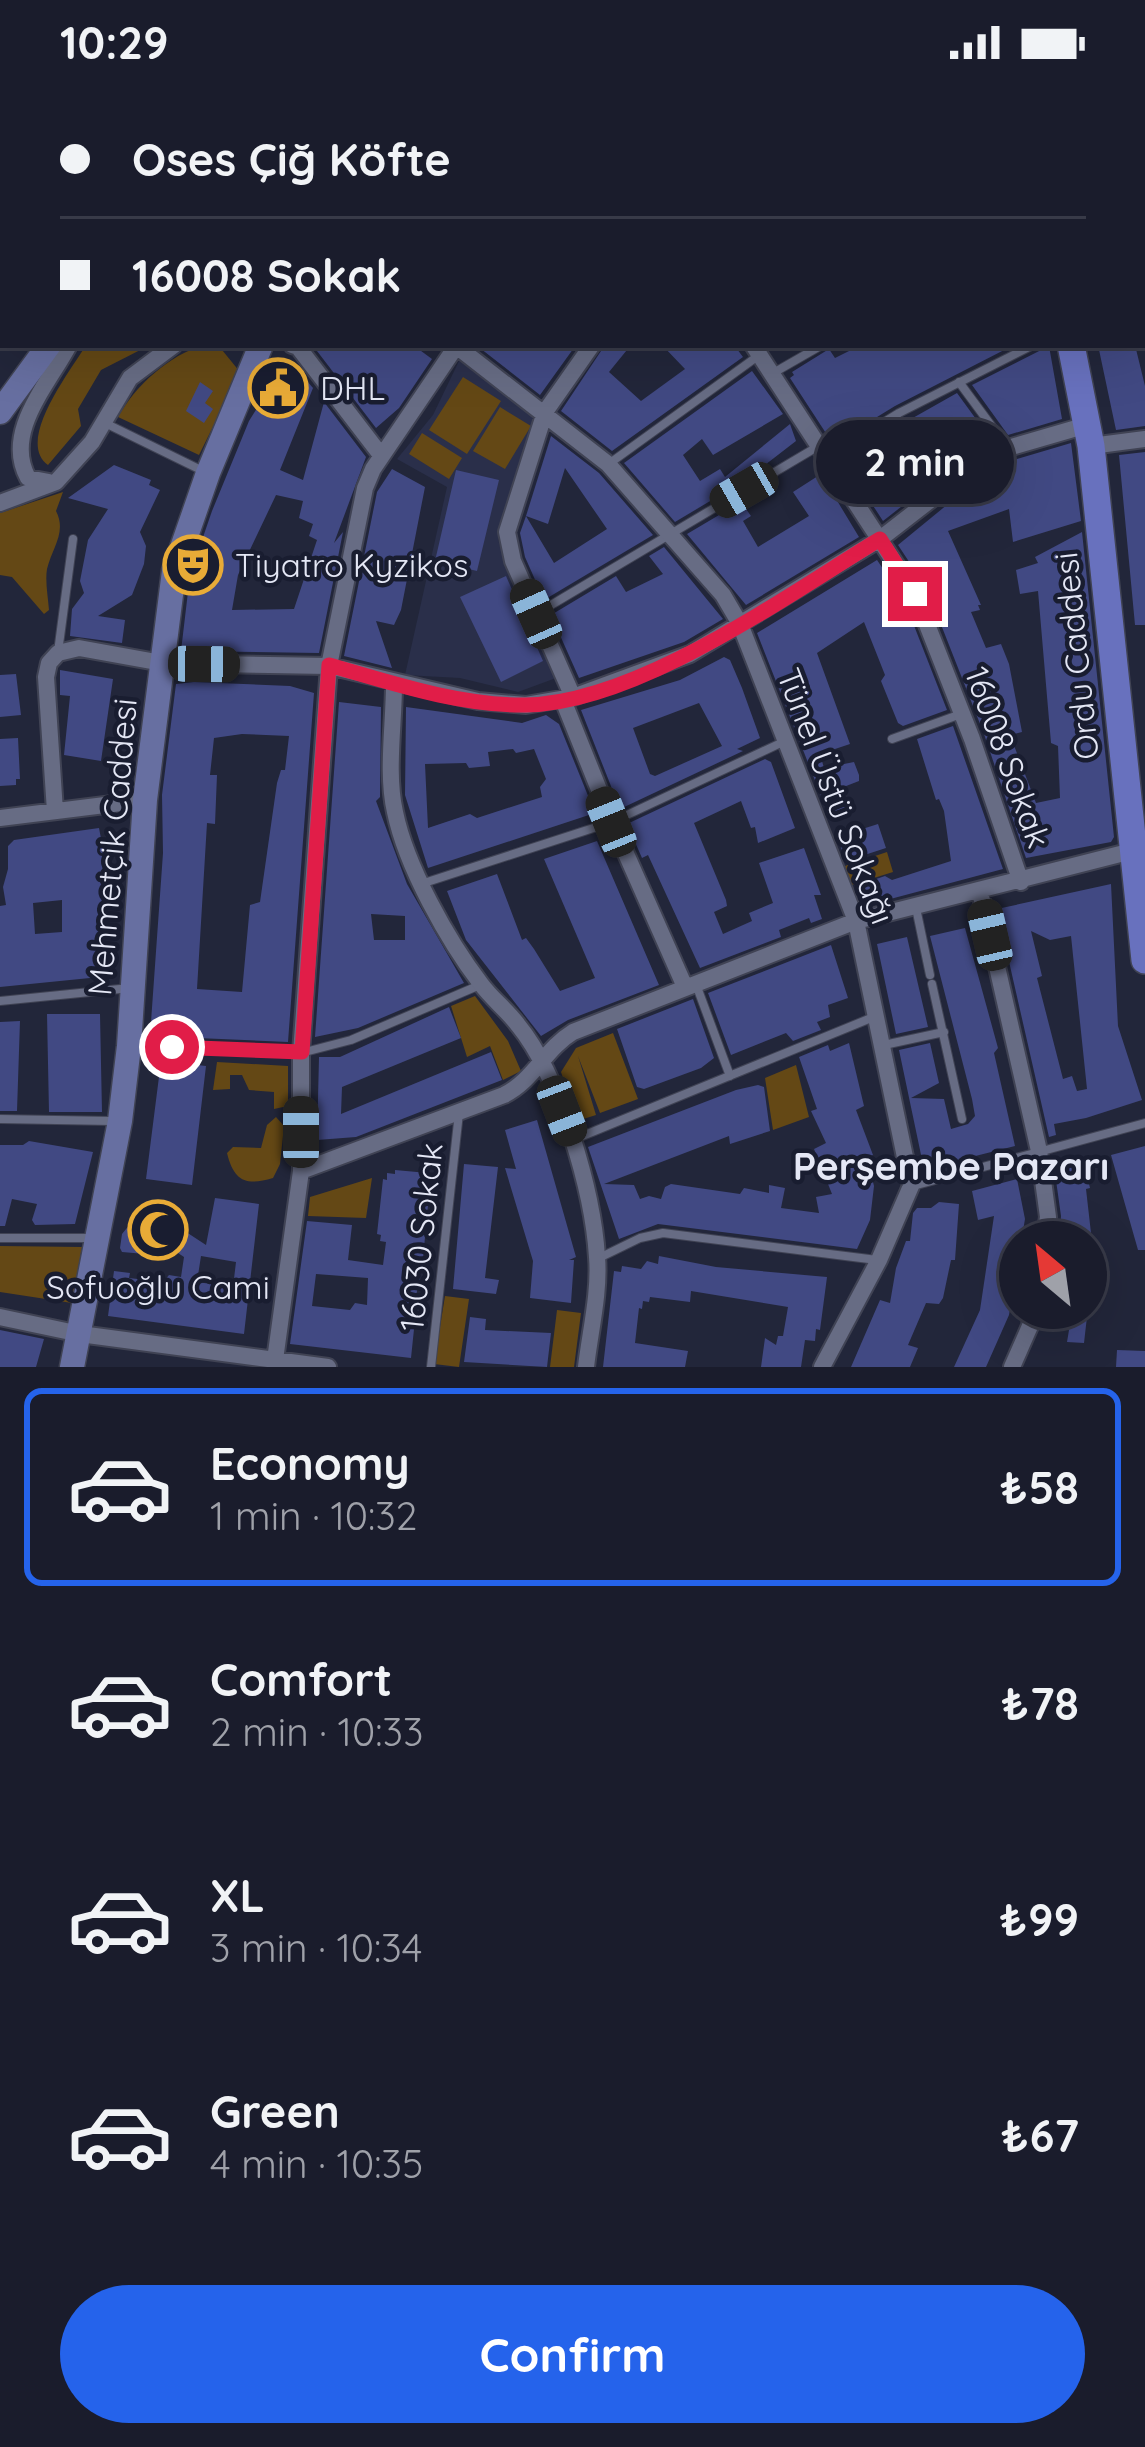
<!DOCTYPE html>
<meta charset="utf-8">
<style>
:root{--surface:#1a1c2c;--page:#272938;--text:#f1f3f6;--muted:#9fa1a9;--line:#383a48;--accent:#2563eb}
body{margin:0;font-family:Quicksand,sans-serif;background:var(--page);color:var(--text);height:100vh;display:flex;flex-direction:column;font-size:45px;white-space:nowrap}
*{box-sizing:border-box;margin:0}
p{font-size:39px;color:var(--muted)}
.icon{flex:none;width:66px;height:66px;fill:none;stroke:currentColor;stroke-width:2;stroke-linecap:round;stroke-linejoin:round}
.map{position:relative;height:1283px;overflow:hidden}
.side{display:flex;flex-direction:column;background:var(--surface);flex:1}
.side>*{flex:none}
.top-card{position:absolute;left:0px;top:0px;width:1146px;height:264px;box-shadow:0 12px 48px #0002,0 0 0 3px var(--line);display:grid;align-content:center;height:264px;padding:0 60px;background:var(--surface)}
.needle{width:78px;rotate:331deg}
.controls{position:absolute;left:999px;top:1137px;display:grid;gap:24px}
.controls a{display:grid;place-items:center;width:108px;height:108px;border-radius:50%;background:var(--surface);box-shadow:0 12px 48px #0002,0 0 0 3px var(--line);font-size:60px}
.end{position:absolute;width:54px;height:54px;margin:-27px;border:15px solid #e11d48;background:#fff;box-shadow:0 0 0 6px #fff}
.from{border-radius:50%}
.bubble{position:absolute;height:84px;border-radius:42px;background:var(--surface);box-shadow:0 12px 48px #0002,0 0 0 3px var(--line);font-size:39px;font-weight:700;line-height:84px;text-align:center}
.car{position:absolute;width:36px;height:72px;margin:-36px -18px;border-radius:15px;box-shadow:0 0 9px 3px #0007;background:linear-gradient(#222 24%,#8ab4d8 0 40%,#222 0 76%,#8ab4d8 0 86%,#222 0)}
.top-card b{display:flex;align-items:center;gap:42px;height:114px;font-size:45px}
.top-card b+b{border-top:3px solid var(--line)}
.top-card i{width:30px;height:30px;background:var(--text)}
ul{padding:21px 0 0;list-style:none}
li{display:flex;align-items:center;gap:36px;height:198px;margin:0 24px 18px;padding:0 36px;border:6px solid transparent;border-radius:18px}
li div{flex:1}
li b{display:block;font-size:45px}
li em{font-style:normal;font-weight:700}
li.active{border-color:var(--accent)}
li>.icon{width:108px;height:108px;stroke-width:1.5}
.button{display:flex;gap:24px;margin-top:auto;padding:24px 60px}
.button a{flex:1;height:138px;border-radius:72px;background:var(--accent);color:#fff;font-size:48px;font-weight:700;line-height:138px;text-align:center}
.status{display:flex;justify-content:space-between;align-items:center;height:84px;padding:0 60px;background:var(--surface);direction:ltr}
.status svg{height:33px;fill:currentColor}
.map>svg:first-child{display:block}
</style>
<div class="status"><b>10:29</b><svg viewBox="0 0 49 12"><path d="M0 12V9h3v3zM5 12V6h3v6zM10 12V3h3v9zM15 12V0h3v12zM26 1h20v11H26zM47 4h2v5h-2z"/></svg></div>
<div class="map">
<svg width="1145" height="1283" viewBox="0 0 1145 1283">
<rect width="100%" height="100%" fill="#22263a"/>
<path fill="#2a2f4a" d="M 459,277 L 530,321 L 535,331 L 498,455 L 507,487 L 556,594 L 518,608 L 460,594 L 405,591 L 447,403 L 397,375 L 433,331 Z"/>
<path fill="#644815" d="M 86,261 L 150,261 L 101,286 L 78,325 L 81,342 L 48,381 C 15,357 70,288 86,261 Z
M 204,261 L 218,261 L 240,288 L 199,371 L 118,333 C 135,302 169,271 204,261 Z
M 463,293 L 501,317 L 467,370 L 429,346 Z
M 500,323 L 531,342 L 505,385 L 473,367 Z
M 422,349 L 462,374 L 449,395 L 409,370 Z
M 63,408 L 56,427 C 67,448 52,464 47,485 C 45,497 48,513 49,526 L 44,530 L 12,493 L 0,491 L 0,429 Z
M 887,768 L 893,788 L 845,803 L 839,784 Z
M 475,912 L 508,957 L 521,987 L 503,996 L 490,962 L 467,973 L 451,922 Z
M 613,949 L 638,1015 L 600,1029 L 578,972 L 596,1031 L 577,1037 L 561,988 L 576,964 Z
M 217,978 L 288,982 L 288,1022 L 274,1025 L 274,1008 L 249,1006 L 242,991 L 230,991 L 230,1005 L 213,1006 Z
M 796,981 L 809,1033 L 773,1046 L 765,994 Z
M 276,1033 L 284,1042 L 280,1080 L 273,1094 C 247,1102 234,1098 227,1069 L 233,1063 L 261,1064 L 267,1041 Z
M 372,1094 L 366,1134 L 308,1132 L 310,1113 Z
M 0,1162 L 82,1163 L 72,1219 L 0,1208 Z
M 445,1212 L 469,1215 L 459,1283 L 434,1280 Z
M 557,1226 L 581,1229 L 574,1283 L 550,1283 Z"/>
<path fill="#414983" fill-rule="evenodd" d="M 324,261 L 413,261 L 432,275 L 399,324 L 376,344 L 317,267 Z
M 476,261 L 576,261 L 540,311 Z
M 605,261 L 631,261 L 609,288 L 641,317 L 685,285 L 662,261 L 734,261 L 743,273 L 612,367 L 561,327 Z
M 861,261 L 1007,261 L 1008,264 L 895,322 L 833,360 L 790,294 L 794,291 L 792,288 L 829,265 L 835,274 Z
M 1098,261 L 1135,261 L 1145,302 L 1145,342 L 1116,346 Z
M 1049,262 L 1062,335 L 1008,351 L 972,301 Z
M 292,280 L 313,304 L 280,386 L 303,396 L 324,318 L 366,373 L 334,459 L 343,448 L 319,569 L 181,567 L 190,491 L 212,427 L 249,337 L 280,287 ZM 276,411 L 303,417 L 299,434 L 313,440 L 309,452 L 317,456 L 294,525 L 232,526 L 238,491 Z
M 752,287 L 783,330 L 713,371 L 702,355 L 683,371 L 700,397 L 720,385 L 725,393 L 790,340 L 796,357 L 747,395 L 675,438 L 624,379 Z
M 200,298 L 213,307 L 205,319 L 213,325 L 204,339 L 186,327 Z
M 957,309 L 992,357 L 961,376 L 883,437 L 842,374 Z
M 551,352 L 599,389 L 653,451 L 544,516 L 525,473 L 520,449 L 526,432 L 554,479 L 607,445 L 565,384 L 548,440 L 526,432 Z
M 1071,359 L 1081,437 L 1013,458 L 1009,425 L 948,447 L 981,521 L 978,521 L 980,526 L 971,528 L 986,564 L 1001,560 L 1009,580 L 1022,648 L 1010,651 L 1036,719 L 1060,714 L 1058,662 L 1051,659 L 1038,507 L 1020,510 L 1016,486 L 1038,479 L 1035,473 L 1082,448 L 1114,753 L 1111,758 L 1026,774 L 984,650 L 927,505 L 898,461 L 976,397 L 1017,375 Z
M 1145,368 L 1145,541 L 1135,541 L 1119,371 Z
M 114,381 L 151,396 L 149,401 L 160,406 L 140,448 L 146,462 L 144,480 L 132,511 L 98,532 L 125,536 L 122,559 L 70,552 L 72,525 L 84,509 L 80,497 L 88,456 L 108,425 L 68,414 Z
M 392,385 L 425,403 L 401,526 L 394,541 L 376,537 L 392,584 L 344,572 L 377,408 Z
M 456,386 L 499,396 L 477,487 L 435,477 Z
M 821,390 L 859,453 L 746,521 L 687,450 L 741,418 L 751,432 L 743,437 L 758,463 L 809,432 L 793,408 Z
M 664,463 L 723,535 L 684,558 L 579,594 L 551,531 L 616,492 L 626,508 L 663,490 L 649,472 Z
M 877,476 L 904,516 L 947,626 L 903,642 L 898,639 L 881,597 L 885,591 L 864,538 L 817,569 L 850,660 L 820,670 L 824,684 L 854,678 L 859,691 L 859,697 L 841,704 L 847,724 L 829,732 L 757,549 Z
M 506,492 L 543,577 L 501,598 L 460,513 Z
M 724,573 L 730,576 L 742,604 L 760,654 L 737,665 L 743,667 L 620,725 L 581,626 L 680,596 ZM 699,619 L 722,662 L 655,692 L 650,690 L 633,644 Z
M 60,586 L 113,595 L 101,677 L 64,671 L 70,612 L 60,611 Z
M 16,590 L 21,631 L 0,633 L 0,591 Z
M 194,598 L 290,602 L 314,609 L 288,958 L 150,952 L 163,769 L 162,711 L 176,600 ZM 242,650 L 289,652 L 285,686 L 281,686 L 277,699 L 260,818 L 250,821 L 242,908 L 197,905 L 207,739 L 215,740 L 217,691 L 210,691 L 214,654 Z
M 339,618 L 381,623 L 380,713 L 376,717 L 407,800 L 464,899 L 358,944 L 315,953 ZM 371,830 L 405,832 L 405,856 L 374,856 Z
M 406,623 L 522,639 L 546,631 L 559,640 L 595,729 L 428,784 L 405,711 ZM 513,665 L 516,669 L 534,665 L 546,695 L 540,703 L 542,713 L 477,734 L 470,730 L 428,744 L 425,680 L 466,679 L 469,684 L 490,682 L 488,668 Z
M 953,642 L 1003,785 L 864,822 L 856,802 L 885,792 L 892,796 L 951,777 L 944,727 L 939,715 L 936,716 L 917,655 Z
M 18,654 L 20,695 L 16,695 L 16,701 L 0,702 L 0,655 Z
M 765,675 L 771,678 L 795,744 L 758,759 L 755,743 L 751,744 L 741,717 L 694,739 L 726,816 L 727,822 L 714,828 L 723,850 L 752,837 L 749,829 L 773,819 L 759,779 L 804,764 L 821,811 L 814,811 L 822,835 L 811,839 L 809,834 L 779,846 L 781,853 L 700,884 L 648,771 L 642,774 L 627,740 Z
M 878,740 L 886,764 L 846,777 L 837,753 Z
M 99,744 L 103,765 L 100,893 L 0,903 L 0,822 L 6,821 L 3,803 L 8,785 L 8,762 L 14,756 ZM 62,816 L 62,848 L 35,850 L 33,819 Z
M 597,757 L 659,901 L 568,936 L 541,952 L 466,856 L 447,807 L 497,790 L 522,856 L 526,854 L 534,865 L 560,907 L 595,894 L 544,775 Z
M 1111,800 L 1118,942 L 1142,1016 L 1086,1034 L 1054,1040 L 1056,1051 L 1049,1053 L 997,825 ZM 1031,847 L 1050,856 L 1071,852 L 1087,1005 L 1077,1007 L 1072,992 L 1063,995 L 1037,894 L 1042,892 Z
M 965,844 L 998,964 L 994,969 L 1015,1062 L 924,1085 L 899,966 L 930,959 L 939,999 L 911,1014 L 944,1015 L 951,1045 L 968,1040 L 975,1032 L 972,1015 L 930,852 Z
M 907,853 L 928,943 L 896,950 L 877,860 Z
M 831,861 L 848,914 L 828,921 L 830,933 L 817,938 L 821,946 L 793,957 L 786,949 L 731,971 L 708,909 Z
M 693,915 L 714,974 L 701,984 L 644,1005 L 637,1003 L 617,945 Z
M 449,923 L 461,954 L 342,1003 L 341,1030 L 491,968 L 502,996 L 356,1053 L 317,1056 L 319,973 L 340,973 Z
M 47,930 L 100,930 L 102,1028 L 49,1028 Z
M 20,937 L 17,1027 L 0,1027 L 0,938 Z
M 849,959 L 864,1022 L 856,1026 L 873,1071 L 867,1074 L 874,1102 L 870,1136 L 857,1165 L 658,1140 L 619,1155 L 588,1063 L 736,1006 L 758,1001 L 764,1003 L 770,1047 L 730,1060 L 729,1052 L 604,1100 L 634,1101 L 640,1115 L 649,1112 L 661,1115 L 665,1103 L 671,1100 L 740,1110 L 744,1104 L 769,1109 L 769,1101 L 785,1104 L 781,1124 L 819,1129 L 816,1113 L 832,1110 L 814,1065 L 826,1059 L 811,1027 L 817,1025 L 799,973 L 828,961 L 830,967 Z
M 161,977 L 206,982 L 192,1101 L 146,1095 Z
M 537,1036 L 576,1173 L 569,1176 L 574,1176 L 571,1219 L 530,1214 L 533,1177 L 505,1084 L 516,1085 L 505,1046 Z
M 29,1057 L 93,1068 L 75,1140 L 35,1141 L 32,1136 L 37,1120 L 12,1115 L 5,1142 L 0,1142 L 0,1061 L 23,1061 Z
M 1145,1062 L 1145,1166 L 1138,1166 L 1111,1071 Z
M 1084,1079 L 1090,1104 L 1086,1105 L 1091,1149 L 1059,1157 L 1061,1132 L 1055,1089 Z
M 464,1080 L 498,1083 L 485,1194 L 499,1196 L 496,1210 L 453,1205 Z
M 395,1086 L 428,1089 L 430,1100 L 422,1185 L 413,1225 L 416,1226 L 411,1274 L 290,1260 L 307,1137 L 352,1141 L 348,1176 L 383,1181 L 386,1158 L 380,1157 L 381,1151 L 377,1150 L 383,1095 L 387,1096 L 387,1089 L 395,1090 ZM 316,1190 L 368,1194 L 367,1221 L 355,1219 L 350,1226 L 312,1222 Z
M 1017,1095 L 1025,1135 L 1009,1231 L 986,1283 L 954,1283 L 980,1226 L 994,1132 L 978,1136 L 972,1107 Z
M 215,1114 L 259,1120 L 244,1250 L 108,1232 L 114,1187 L 130,1189 L 129,1194 L 163,1198 L 169,1191 L 181,1193 L 184,1173 L 169,1163 L 164,1165 L 155,1158 L 145,1170 L 122,1168 L 120,1164 L 122,1150 L 143,1124 L 148,1123 L 206,1161 ZM 201,1172 L 236,1178 L 233,1203 L 197,1198 Z
M 939,1118 L 959,1120 L 955,1176 L 951,1176 L 943,1214 L 939,1220 L 926,1219 L 908,1261 L 918,1264 L 910,1283 L 851,1283 L 880,1216 L 890,1219 L 896,1184 L 906,1157 L 910,1157 L 913,1129 L 917,1124 L 931,1124 Z
M 659,1172 L 716,1183 L 827,1193 L 820,1246 L 816,1245 L 815,1257 L 805,1256 L 801,1283 L 761,1283 L 765,1254 L 776,1261 L 778,1252 L 783,1252 L 788,1223 L 691,1207 L 690,1218 L 650,1213 L 649,1218 L 643,1217 L 642,1225 L 639,1224 L 635,1259 L 688,1267 L 685,1283 L 603,1283 L 614,1187 L 621,1188 L 622,1182 L 641,1185 L 647,1177 L 658,1180 Z
M 1046,1224 L 1088,1224 L 1084,1259 L 1067,1258 L 1069,1246 L 1043,1243 Z
M 470,1233 L 486,1235 L 485,1246 L 551,1249 L 547,1283 L 464,1278 Z
M 0,1246 L 44,1255 L 36,1283 L 0,1283 Z
M 1117,1266 L 1145,1267 L 1145,1283 L 1116,1283 Z"/>
<g fill="none" stroke-linecap="round" stroke-linejoin="round">
<g stroke="#404354" stroke-width="10">
<path id="lane" d="M 667,0 L 671,3
M 516,3 L 518,0
M 1143,6 L 1145,13
M 1143,199 L 1145,199
M 775,288 L 822,261
M 959,298 L 1007,363
M 107,340 L 201,386
M 829,372 L 899,329 L 1033,261
M 610,379 L 758,272
M 536,530 L 817,363
M 58,568 L 73,455
M 892,655 L 961,630
M 424,799 L 612,738 L 783,658
M 916,824 L 930,891
M 932,900 L 962,1035
M 697,903 L 730,992
M 0,917 L 130,904
M 884,961 L 944,948
M 131,962 L 301,969 L 351,956 L 480,901
M 0,1035 L 112,1037
M 575,1055 L 876,932
M 913,1102 L 1145,1039
M 0,1154 L 90,1154
M 599,1174 L 640,1154 L 663,1149 L 877,1176
M 431,1283 L 459,1029"/>
</g>
<g stroke="#404354" stroke-width="20">
<path id="street" d="M 366,0 L 371,3
M 407,3 L 408,0
M 609,3 L 611,0
M 837,3 L 843,0
M 1143,87 L 1145,86
M 292,261 L 298,263 L 380,370
M 455,261 L 608,380 L 723,511 L 740,540 L 856,837 L 911,1102 L 879,1176 L 822,1283
M 753,261 L 915,510 L 972,655 L 1021,798
M 1091,362 L 1145,355
M 49,398 L 28,394 C 3,348 48,301 69,261
M 0,419 L 56,398 L 92,358 L 130,294 L 174,261
M 394,600 C 394,641 386,689 395,728 C 406,782 448,857 481,900 C 492,915 507,926 518,941 C 560,992 593,1108 597,1173 C 600,1208 590,1248 586,1283
M 573,613 L 513,477 L 507,448 L 545,328 L 592,261
M 563,616 L 612,738 L 685,903
M 55,727 L 46,593 L 49,579 L 58,569 L 79,564 L 162,579 L 329,582 L 478,617 L 526,621 L 573,613 L 690,570 L 880,455 L 969,386 L 1008,364 L 1087,341
M 0,734 L 145,716
M 980,808 L 1039,1067 L 1048,1133 L 1044,1158
M 301,1087 L 504,1011 C 534,996 545,965 573,948 L 856,837 L 1132,767
M 0,1233 L 80,1250 L 328,1283
M 275,1276 L 301,1087 L 301,969 L 329,582 L 365,404 L 373,385 L 457,261
M 1012,1283 L 1030,1242 L 1033,1224"/>
</g>
<g stroke="#404354" stroke-width="27">
<path id="secondary" d="M 117,3 L 118,0
M 146,3 L 146,0
M 280,3 L 281,0
M 0,223 L 3,220
M 0,328 L 49,261
M 72,1283 L 120,1037 L 129,962 L 145,716 L 174,487 L 208,389 L 261,261"/>
</g>
<g stroke="#404354" stroke-width="30">
<path id="primary" d="M 1006,0 L 1007,3
M 1071,261 L 1091,362 L 1145,876"/>
</g>
<use href="#lane" stroke="#676c84" stroke-width="8"/>
<use href="#street" stroke="#676c84" stroke-width="16"/>
<use href="#secondary" stroke="#676fa1" stroke-width="24"/>
<use href="#primary" stroke="#6871be" stroke-width="27"/>
</g>
<g fill="none" stroke-linecap="round" stroke-linejoin="round">
<path stroke="#e11d48" stroke-width="15" d="M 172,963 L 302,968 L 329,581 C 392,599 460,622 526,621 C 638,619 786,512 880,455 L 915,510"/>
</g>
<defs>
<g id="civic-ring" transform="scale(3)"><circle r="9.5" fill="#191d30" stroke="#e8ab37" stroke-width="1.5"/><path d="M-.6-6.5H3V-4.5H.6V-3L4-1V1h2V6H-6V1h2V-1L-.6-3ZM-1.2 2.5V6h2.4V2.5Z" fill="#e8ab37"/></g>
<g id="theatre-ring" transform="scale(3)"><circle r="9.5" fill="#191d30" stroke="#e8ab37" stroke-width="1.5"/><path d="M-5-5.5Q0-4 5-5.5V0Q5 5 0 6Q-5 5-5 0ZM-3.3-2.5H-1v1.5H-3.3ZM1-2.5H3.3v1.5H1ZM-2.8 1Q0 5.5 2.8 1Z" fill="#e8ab37"/></g>
<g id="mosque-ring" transform="scale(3)"><circle r="9.5" fill="#191d30" stroke="#e8ab37" stroke-width="1.5"/><path d="M3.5-4.9A6 6 0 1 0 3.5 4.9A5 5 0 1 1 3.5-4.9Z" fill="#e8ab37"/></g>
</defs>
<g fill-rule="evenodd">
<use href="#civic-ring" x="278" y="304"/>
<use href="#theatre-ring" x="193" y="481"/>
<use href="#mosque-ring" x="158" y="1146"/>
</g>
<g text-anchor="middle" stroke-width="9" stroke-linejoin="round" paint-order="stroke">
<g font-size="33" fill="#e4e7f5" stroke="#191d30" text-anchor="start">
<text x="320" y="316">DHL</text>
<text x="235" y="493">Tiyatro Kyzikos</text>
<text x="158" y="1215" text-anchor="middle">Sofuoğlu Cami</text>
</g>
<g font-size="33" fill="#e4e7f5" stroke="#191d30">
<text transform="translate(1076 572) rotate(-96)" y="12">Ordu Caddesi</text>
<text transform="translate(1008 673) rotate(70)" y="12">16008 Sokak</text>
<text transform="translate(836 712) rotate(69)" y="12">Tünel Üstü Sokağı</text>
<text transform="translate(112 763) rotate(-85)" y="12">Mehmetçik Caddesi</text>
<text transform="translate(421 1153) rotate(-84)" y="12">16030 Sokak</text>
</g>
<g font-size="39" font-weight="bold" fill="#e4e7f5" stroke="#191d30">
<text x="951" y="1096">Perşembe Pazarı</text>
</g>
</g>
</svg>
<div class="controls">
<a><svg class="needle" viewBox="-14 -14 28 28"><path d="M0-13l5 13h-10z" fill="#e53935"/><path d="M0 13l5-13h-10z" fill="#9fa1a9"/></svg></a>
</div>
<i class="end from" style="left:172px;top:963px"></i>
<i class="end" style="left:915px;top:510px"></i>
<div class="bubble" style="left:816px;top:336px;width:198px">2 min</div>
<i class="car" style="left:744px;top:406px;rotate:240deg"></i>
<i class="car" style="left:536px;top:530px;rotate:336deg"></i>
<i class="car" style="left:204px;top:580px;rotate:91deg"></i>
<i class="car" style="left:611px;top:738px;rotate:338deg"></i>
<i class="car" style="left:990px;top:851px;rotate:347deg"></i>
<i class="car" style="left:562px;top:1027px;rotate:159deg"></i>
<i class="car" style="left:301px;top:1048px;rotate:0deg"></i>
<div class="top-card">
<b><i class="from"></i>Oses Çiğ Köfte</b>
<b><i></i>16008 Sokak</b>
</div>
</div>
<section class="side">
<ul>
<li class="active"><svg class="icon" aria-label="car" viewBox="0 0 24 24"><path d="M5 17H2v-5l4-1 3-4h7l3 4 3 1v5h-3M9 17h6M6 11h13"/><circle cx="7" cy="17" r="2"/><circle cx="17" cy="17" r="2"/></svg><div><b>Economy</b><p>1 min · 10:32</p></div><em>₺58</em></li>
<li><svg class="icon" aria-label="car" viewBox="0 0 24 24"><path d="M5 17H2v-5l4-1 3-4h7l3 4 3 1v5h-3M9 17h6M6 11h13"/><circle cx="7" cy="17" r="2"/><circle cx="17" cy="17" r="2"/></svg><div><b>Comfort</b><p>2 min · 10:33</p></div><em>₺78</em></li>
<li><svg class="icon" aria-label="car" viewBox="0 0 24 24"><path d="M5 17H2v-5l4-1 3-4h7l3 4 3 1v5h-3M9 17h6M6 11h13"/><circle cx="7" cy="17" r="2"/><circle cx="17" cy="17" r="2"/></svg><div><b>XL</b><p>3 min · 10:34</p></div><em>₺99</em></li>
<li><svg class="icon" aria-label="car" viewBox="0 0 24 24"><path d="M5 17H2v-5l4-1 3-4h7l3 4 3 1v5h-3M9 17h6M6 11h13"/><circle cx="7" cy="17" r="2"/><circle cx="17" cy="17" r="2"/></svg><div><b>Green</b><p>4 min · 10:35</p></div><em>₺67</em></li>
</ul>
<div class="button"><a>Confirm</a></div>
</section>
